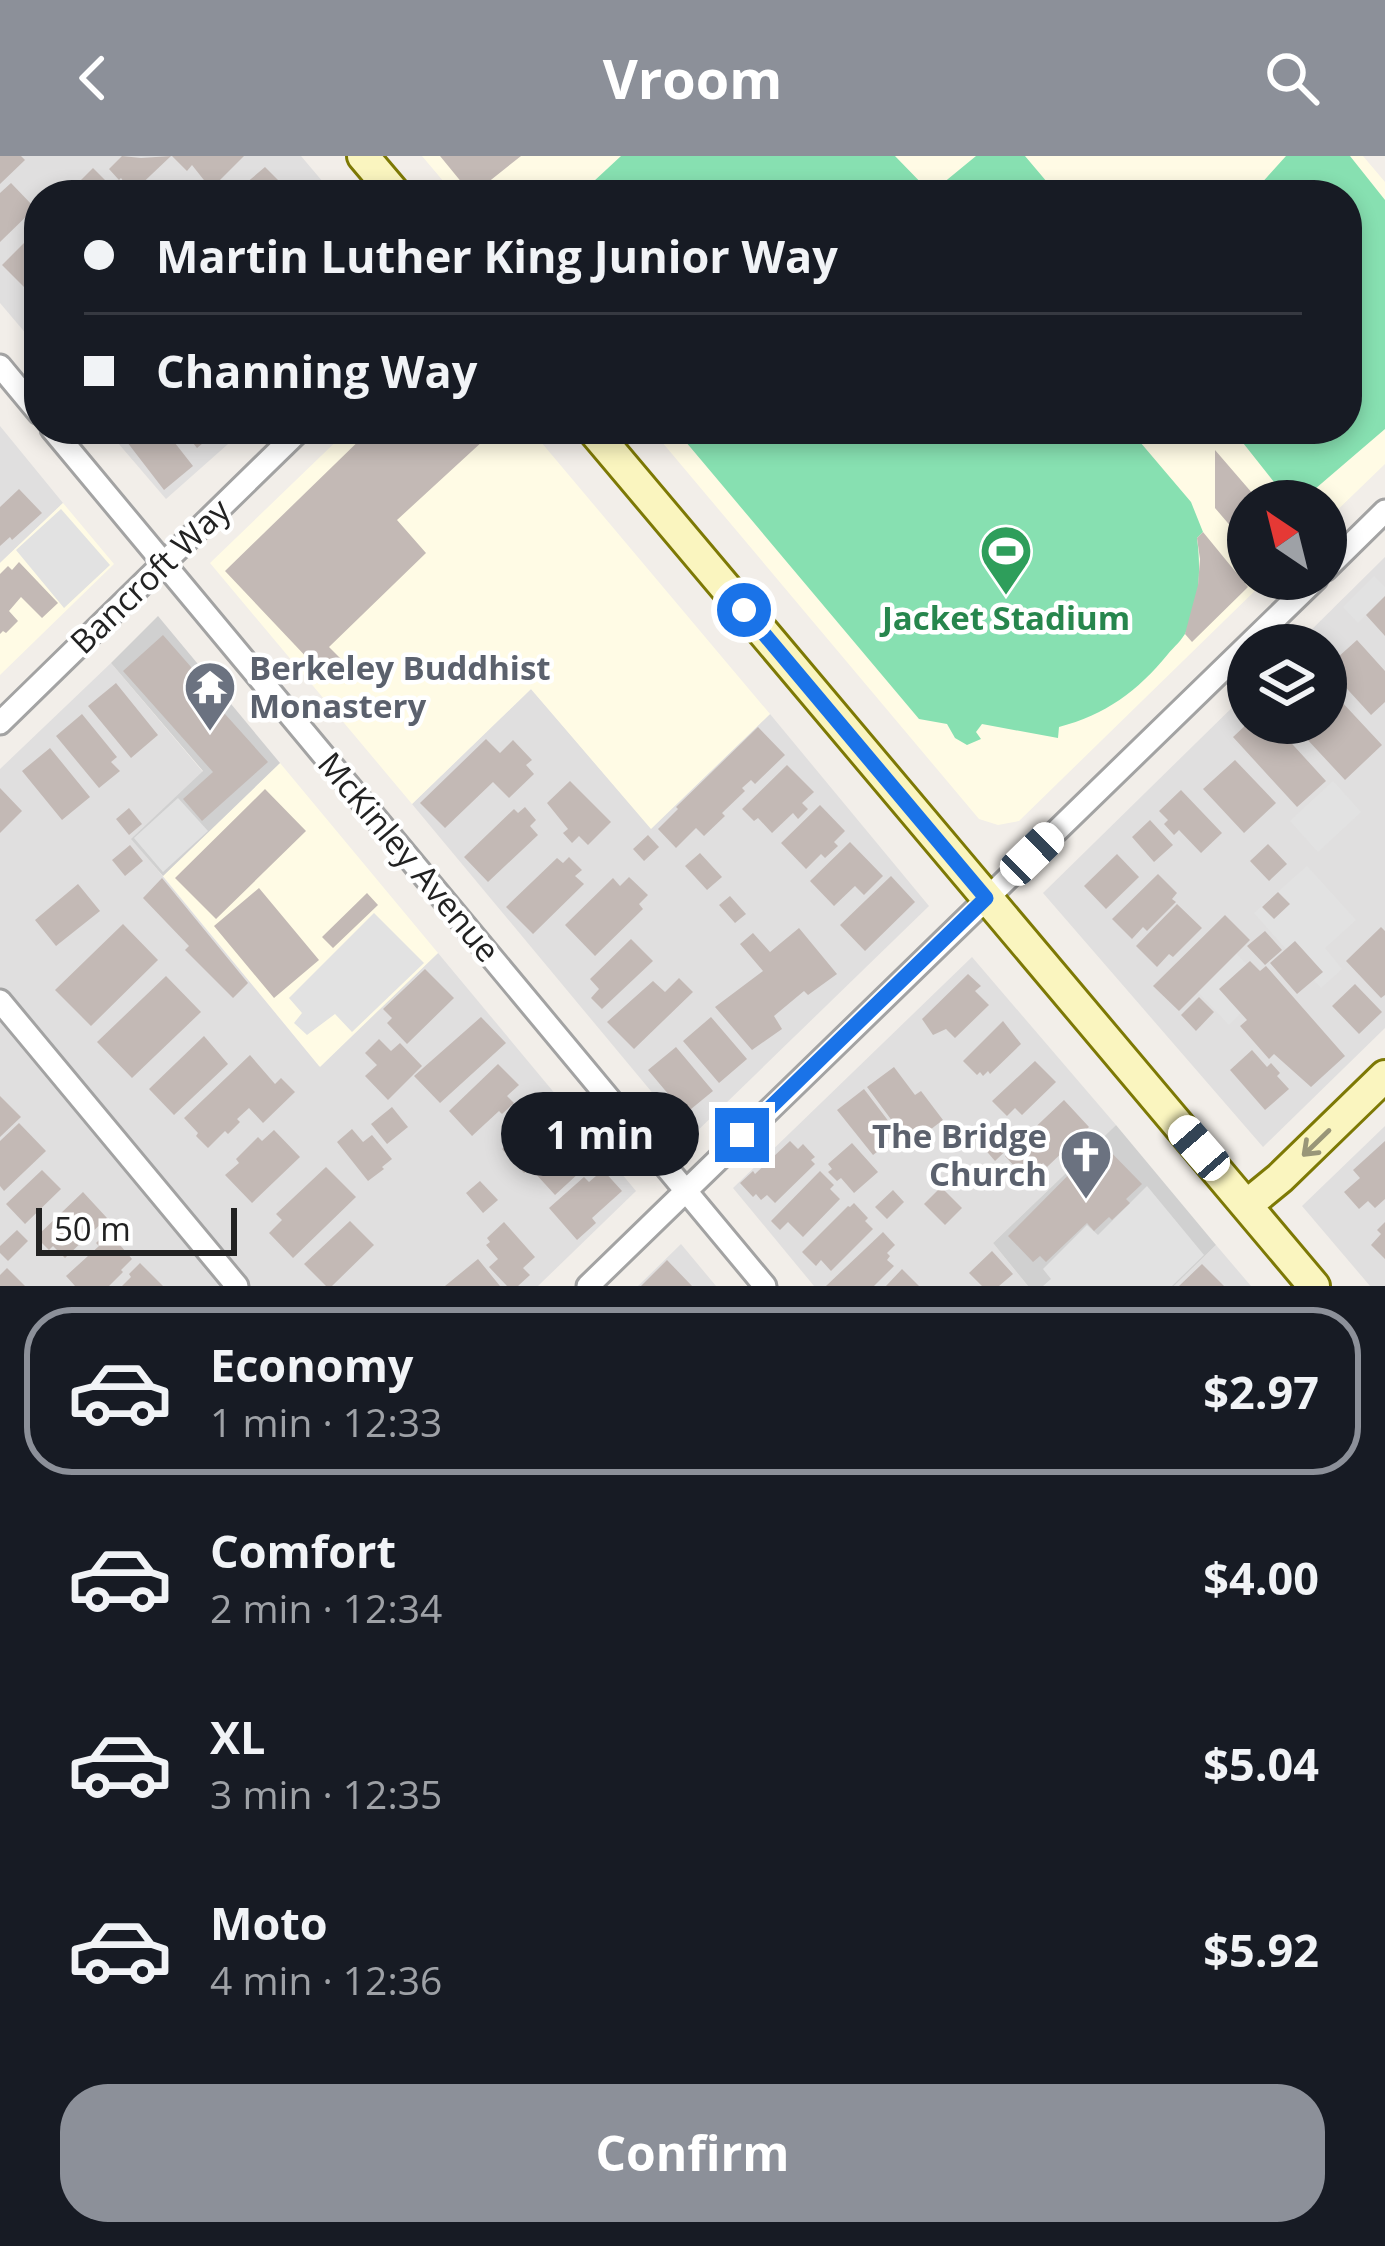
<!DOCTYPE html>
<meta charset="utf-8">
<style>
:root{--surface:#171b24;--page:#20242c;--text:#f1f3f6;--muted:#9ea1a6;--line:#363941;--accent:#8c9099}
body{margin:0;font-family:"Open Sans",sans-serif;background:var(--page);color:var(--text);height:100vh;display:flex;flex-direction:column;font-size:45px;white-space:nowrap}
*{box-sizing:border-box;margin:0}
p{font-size:39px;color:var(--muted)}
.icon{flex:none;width:66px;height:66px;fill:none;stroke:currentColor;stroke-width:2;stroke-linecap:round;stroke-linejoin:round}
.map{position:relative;height:1130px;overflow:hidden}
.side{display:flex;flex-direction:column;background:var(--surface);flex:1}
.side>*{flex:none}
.guide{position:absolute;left:24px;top:24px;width:1338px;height:264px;border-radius:48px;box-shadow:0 6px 18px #0003;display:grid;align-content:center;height:264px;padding:0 60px;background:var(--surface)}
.needle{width:78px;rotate:325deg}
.buttons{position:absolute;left:1227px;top:324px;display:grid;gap:24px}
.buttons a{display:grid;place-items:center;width:120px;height:120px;border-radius:50%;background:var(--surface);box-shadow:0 6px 18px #0003;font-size:60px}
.scale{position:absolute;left:36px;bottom:30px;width:201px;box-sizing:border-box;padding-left:12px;border:6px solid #222;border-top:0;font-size:33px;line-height:42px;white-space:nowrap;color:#222;-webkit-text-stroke:9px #fff;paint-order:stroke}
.end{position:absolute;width:54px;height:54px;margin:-27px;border:15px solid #1a73e8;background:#fff;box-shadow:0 0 0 6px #fff}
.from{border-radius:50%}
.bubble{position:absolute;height:84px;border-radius:42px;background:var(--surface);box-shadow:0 6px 18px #0003;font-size:39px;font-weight:700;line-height:84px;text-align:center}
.car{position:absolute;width:36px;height:72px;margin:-36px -18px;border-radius:15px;box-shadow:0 0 9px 3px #0007;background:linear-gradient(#fff 24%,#345 0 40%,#fff 0 76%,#345 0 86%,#fff 0)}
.guide b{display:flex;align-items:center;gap:42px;height:114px;font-size:45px}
.guide b+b{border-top:3px solid var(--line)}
.guide i{width:30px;height:30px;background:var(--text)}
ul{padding:21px 0 0;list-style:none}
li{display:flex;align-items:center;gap:36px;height:168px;margin:0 24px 18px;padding:0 36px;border:6px solid transparent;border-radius:48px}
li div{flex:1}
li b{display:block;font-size:45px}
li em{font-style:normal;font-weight:700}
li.selected{border-color:var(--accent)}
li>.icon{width:108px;height:108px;stroke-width:1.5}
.action{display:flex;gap:24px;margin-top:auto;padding:24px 60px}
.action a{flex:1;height:138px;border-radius:48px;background:var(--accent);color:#fff;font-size:48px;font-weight:700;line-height:138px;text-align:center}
header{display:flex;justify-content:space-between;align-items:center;height:156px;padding:0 60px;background:var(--accent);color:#fff;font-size:54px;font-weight:700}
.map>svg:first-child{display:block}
</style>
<header><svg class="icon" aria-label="back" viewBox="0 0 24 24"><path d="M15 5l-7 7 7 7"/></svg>Vroom<svg class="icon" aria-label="search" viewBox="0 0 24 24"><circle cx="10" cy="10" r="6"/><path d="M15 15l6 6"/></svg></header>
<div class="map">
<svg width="1385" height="1130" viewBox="0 0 1385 1130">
<rect width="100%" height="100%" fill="#f2eee9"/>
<path fill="#e0dfdf" d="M 0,0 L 301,0 L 334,39 L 39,39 L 39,193 L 0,147 Z
M 0,270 L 63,347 L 0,407 Z
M 106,273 L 245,273 L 166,343 Z
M 1385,401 L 1385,872 L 1263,991 L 1043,737 L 1248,536 L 1248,567 L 1326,567 L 1326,489 L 1296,489 Z
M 111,507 L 203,616 L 132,683 L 319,910 L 438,797 L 636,1035 L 538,1130 L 0,1130 L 0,613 Z
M 531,533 L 651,672 L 770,558 L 929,750 L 690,982 L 412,648 Z
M 972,801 L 1116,969 L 993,1087 L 1028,1130 L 814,1130 L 733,1032 Z
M 1385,970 L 1385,1130 L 1370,1130 L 1302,1050 Z
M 681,1088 L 716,1130 L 638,1130 Z
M 1216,1089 L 1251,1130 L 1174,1130 Z"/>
<path fill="#fffbe5" d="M 422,0 L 1363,0 L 1385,26 L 1385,308 L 1326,365 L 1326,345 L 1248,345 L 1248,423 L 1267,423 L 1019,665 L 998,669 L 979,663 L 651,273 L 1347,273 L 1347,39 L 455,39 Z
M 349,273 L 530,273 L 770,558 L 651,673 L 531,533 L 412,648 L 210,407 Z
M 63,347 L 114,408 L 0,519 L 0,407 Z
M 280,607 L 438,797 L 320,911 L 163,720 Z"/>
<path fill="#d0d0d0" d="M 158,460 L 280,607 L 163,720 L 131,683 L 203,615 L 111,507 Z
M 1116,969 L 1216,1089 L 1174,1130 L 1028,1130 L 993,1087 Z"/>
<path fill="#87e0b1" d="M 621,0 L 895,0 L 931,37 L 976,0 L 1025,0 L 1058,39 L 579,39 Z
M 1286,0 L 1350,0 L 1385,44 L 1385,273 L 1301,345 L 1289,345 L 1232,273 L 1347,273 L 1347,39 L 1251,39 Z
M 675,273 L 1129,273 L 1191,346 L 1203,376 L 1197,382 C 1201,412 1200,448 1186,476 C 1182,484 1174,491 1168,498 C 1138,535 1105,559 1059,571 L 1058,582 L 982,568 L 976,576 L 981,583 L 967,589 L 955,582 L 947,568 L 919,563 Z"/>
<path fill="#e2e2e2" d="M 61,353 L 110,409 L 64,452 L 16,394 Z
M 1374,420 L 1385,431 L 1385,440 L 1358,467 L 1343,451 Z
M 1333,625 L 1361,656 L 1318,696 L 1290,665 Z
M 178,642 L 208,675 L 163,716 L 134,682 Z
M 1307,710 L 1356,764 L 1325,792 L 1342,813 L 1321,832 L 1254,757 Z
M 374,757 L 424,807 L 352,876 L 335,858 L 307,879 L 294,867 L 302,857 L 289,842 Z
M 1235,796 L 1267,830 L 1229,869 L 1196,834 Z
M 1147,1030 L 1204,1099 L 1172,1130 L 1043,1130 L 1051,1123 L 1043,1113 L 1087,1069 L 1098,1079 Z"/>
<path fill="#c3b9b5" d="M 0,0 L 21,0 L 25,4 L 0,28 Z
M 122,0 L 141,2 L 171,0 L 132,37 L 121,22 L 119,24 L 109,13 Z
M 172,0 L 244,0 L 211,33 L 192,9 L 187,15 Z
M 440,0 L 521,0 L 472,39 Z
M 265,11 L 290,36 L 287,39 L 232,39 Z
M 93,12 L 113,32 L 105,39 L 73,39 L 70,35 Z
M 11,27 L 35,52 L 0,86 L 0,37 Z
M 39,72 L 39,122 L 27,134 L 2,109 Z
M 117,273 L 164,273 L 193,310 L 164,334 Z
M 182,273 L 220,273 L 197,292 Z
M 371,273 L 496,273 L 397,364 L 426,397 L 329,491 L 346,508 L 329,525 L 225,415 Z
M 1215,294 L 1259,345 L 1248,345 L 1248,372 L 1239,380 L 1215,352 Z
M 19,333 L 42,357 L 12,384 L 10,381 L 0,390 L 0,351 Z
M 1203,376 L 1248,431 L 1192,486 L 1185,478 L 1198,429 L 1200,403 L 1197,382 Z
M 19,406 L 58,447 L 42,462 L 21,441 L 9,455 L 18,465 L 6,477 L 3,475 L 0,478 L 0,418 L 8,410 L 12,414 Z
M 1385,440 L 1385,480 L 1366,459 Z
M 163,479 L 220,544 L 216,548 L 268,606 L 202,665 L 183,643 L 213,616 L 123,515 Z
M 1357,484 L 1385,515 L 1385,546 L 1371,559 L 1327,511 Z
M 116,527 L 158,579 L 131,602 L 88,550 Z
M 1326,529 L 1382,589 L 1345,624 L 1292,567 L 1326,567 Z
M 82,558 L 117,601 L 111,606 L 120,615 L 99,632 L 56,580 Z
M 1248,567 L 1273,567 L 1326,625 L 1297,651 L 1233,581 Z
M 758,571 L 785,599 L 755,628 L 751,624 L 742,632 L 745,635 L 722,657 L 725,660 L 704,680 L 696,672 L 676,692 L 658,673 L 678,653 L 676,651 Z
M 486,583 L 500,597 L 513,584 L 532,604 L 526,609 L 534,618 L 509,642 L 493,626 L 445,672 L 420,647 Z
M 50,592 L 90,641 L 62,664 L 22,615 Z
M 1235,604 L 1276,647 L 1244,677 L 1203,633 Z
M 787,609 L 814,636 L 802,647 L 808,653 L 798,663 L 793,657 L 772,677 L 758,662 L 754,665 L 742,653 Z
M 570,625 L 611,666 L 588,689 L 579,680 L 572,687 L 563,677 L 568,673 L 547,647 Z
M 0,632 L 22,655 L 0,677 Z
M 265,633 L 306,675 L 216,763 L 175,722 Z
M 1181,634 L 1222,677 L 1201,697 L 1179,674 L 1174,679 L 1164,668 L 1168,664 L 1159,655 Z
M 820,649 L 845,675 L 834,686 L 838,690 L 825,702 L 821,698 L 806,713 L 781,687 Z
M 525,651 L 536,664 L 530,670 L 538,679 L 488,726 L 464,701 L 514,653 L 518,657 Z
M 129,652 L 142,668 L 129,679 L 116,663 Z
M 1150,664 L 1173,689 L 1154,706 L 1132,681 Z
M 648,679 L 659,691 L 644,705 L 633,693 Z
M 850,686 L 883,720 L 864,739 L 855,730 L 834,750 L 810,725 Z
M 1268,688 L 1287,708 L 1269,725 L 1250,705 Z
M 130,689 L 143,705 L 125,720 L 112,704 Z
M 700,697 L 722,721 L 707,734 L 685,710 Z
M 1117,698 L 1139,721 L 1106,753 L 1084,730 Z
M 569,701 L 582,714 L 575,720 L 584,728 L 533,778 L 506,751 L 557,702 L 563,707 Z
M 1158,718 L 1177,737 L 1172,743 L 1176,746 L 1147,775 L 1143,771 L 1132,783 L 1112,763 Z
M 891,720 L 915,746 L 865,795 L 840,769 Z
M 629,721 L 648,739 L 639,748 L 643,753 L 595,800 L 565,769 L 613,722 L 620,730 Z
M 162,722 L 248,827 L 233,842 L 185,794 L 189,790 L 143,742 Z
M 78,728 L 100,755 L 56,790 L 35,764 Z
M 259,732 L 319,804 L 274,842 L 214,770 Z
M 1278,736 L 1290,748 L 1274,763 L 1262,751 Z
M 367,737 L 378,749 L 333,792 L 322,781 Z
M 730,740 L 746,758 L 735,767 L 719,749 Z
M 1177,748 L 1202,772 L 1173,801 L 1169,798 L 1157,811 L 1136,790 Z
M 1225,759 L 1250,784 L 1179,855 L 1153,830 Z
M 123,768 L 158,804 L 91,870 L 55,834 Z
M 1381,771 L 1385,775 L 1385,839 L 1381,842 L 1346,805 Z
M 799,772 L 837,818 L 808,839 L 804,835 L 774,860 L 782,873 L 752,894 L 715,851 L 763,815 L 740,788 L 753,777 L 770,796 Z
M 1265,775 L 1282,794 L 1265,809 L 1247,790 Z
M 631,783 L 653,805 L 602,853 L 591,842 L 599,833 L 590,823 Z
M 1295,785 L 1323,816 L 1297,838 L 1270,807 Z
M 1250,805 L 1260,815 L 1266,810 L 1345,900 L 1311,931 L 1274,898 L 1269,903 L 1240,870 L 1247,864 L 1219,833 Z
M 425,813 L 454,842 L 407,888 L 387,867 L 392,862 L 383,853 Z
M 968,818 L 981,830 L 975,835 L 989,849 L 955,882 L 946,873 L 933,879 L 922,863 Z
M 166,820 L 201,856 L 132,922 L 97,886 Z
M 679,822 L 693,836 L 634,893 L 607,866 L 653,825 L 665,836 Z
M 1355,828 L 1382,856 L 1359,878 L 1332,850 Z
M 1199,841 L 1214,856 L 1196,875 L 1181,859 Z
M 481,861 L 506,887 L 440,947 L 414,920 Z
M 711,861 L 747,903 L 719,927 L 683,885 Z
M 1003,865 L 1021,888 L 990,918 L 988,915 L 983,920 L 980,916 L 977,919 L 963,905 Z
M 204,880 L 228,908 L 174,959 L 149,933 Z
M 379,883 L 391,895 L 400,887 L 422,910 L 388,944 L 365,920 L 377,909 L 365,897 Z
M 676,891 L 713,935 L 685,958 L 648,914 Z
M 1252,894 L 1267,911 L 1271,907 L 1280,917 L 1277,920 L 1289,933 L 1265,954 L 1230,914 Z
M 250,899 L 275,928 L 281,922 L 295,936 L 263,967 L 249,952 L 237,963 L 240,966 L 228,978 L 225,975 L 208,992 L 196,980 L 198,977 L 184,962 Z
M 1035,905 L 1056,926 L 1022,959 L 1015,952 L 1007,960 L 992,945 Z
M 498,908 L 519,929 L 507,940 L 514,947 L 502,958 L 499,955 L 472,980 L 449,955 Z
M 894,911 L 915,939 L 921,935 L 943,964 L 910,989 L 867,931 Z
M 864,933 L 899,979 L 873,999 L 837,954 Z
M 0,940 L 21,961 L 0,981 Z
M 1064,944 L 1089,971 L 1047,1011 L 1043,1007 L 1037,1014 L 1034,1010 L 1023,1020 L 1005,1000 Z
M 555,946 L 565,957 L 561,961 L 572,974 L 524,1017 L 502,993 Z
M 392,951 L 408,971 L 387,988 L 371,968 Z
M 19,967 L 46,995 L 4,1035 L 0,1030 L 0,985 Z
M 1005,971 L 1017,984 L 995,1005 L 983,991 Z
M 352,973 L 363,986 L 372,979 L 392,1003 L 382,1011 L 384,1013 L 368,1025 L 337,986 Z
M 274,974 L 300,1001 L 252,1047 L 225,1019 L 239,1007 L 236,1003 L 258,981 L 262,985 Z
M 574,983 L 580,989 L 582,987 L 593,1004 L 555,1039 L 535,1017 Z
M 790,985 L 798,993 L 803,988 L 815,1001 L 811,1004 L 815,1008 L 775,1047 L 767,1039 L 761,1044 L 756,1038 L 753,1041 L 740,1027 L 753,1015 L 755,1018 Z
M 1385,985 L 1385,1043 L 1375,1052 L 1368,1045 L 1359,1053 L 1344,1036 L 1360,1022 L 1353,1014 Z
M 1101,986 L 1142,1028 L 1126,1043 L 1130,1047 L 1112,1064 L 1109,1061 L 1094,1075 L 1087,1067 L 1046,1106 L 1040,1100 L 1033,1106 L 1008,1080 Z
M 852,987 L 878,1016 L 854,1037 L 841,1022 L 837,1025 L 828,1016 L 832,1013 L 828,1008 Z
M 326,1011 L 356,1041 L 293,1102 L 269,1077 L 282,1064 L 276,1058 Z
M 42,1014 L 61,1033 L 25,1068 L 6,1048 Z
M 603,1014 L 622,1035 L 592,1062 L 596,1067 L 577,1084 L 549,1052 L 584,1021 L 589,1026 Z
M 820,1015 L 834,1029 L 830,1033 L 840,1043 L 803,1081 L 788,1066 L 780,1074 L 771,1065 Z
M 480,1025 L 498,1044 L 483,1057 L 466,1037 Z
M 941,1031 L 962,1052 L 945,1069 L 924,1048 Z
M 893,1034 L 904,1046 L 887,1063 L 875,1051 Z
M 83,1036 L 107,1062 L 65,1102 L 53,1090 L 49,1094 L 36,1081 Z
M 854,1047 L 868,1062 L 865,1065 L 873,1073 L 831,1115 L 821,1104 L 816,1110 L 802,1096 L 848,1050 L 850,1051 Z
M 350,1065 L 374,1089 L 332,1130 L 326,1130 L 304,1108 Z
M 504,1066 L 535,1101 L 523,1112 L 530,1119 L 518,1130 L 507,1130 L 489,1111 L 498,1103 L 486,1089 L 490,1086 L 487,1082 Z
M 1385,1066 L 1385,1103 L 1371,1089 L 1381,1078 L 1377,1074 Z
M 17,1074 L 28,1085 L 8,1105 L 0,1097 L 0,1090 Z
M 108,1075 L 132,1103 L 121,1114 L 123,1116 L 109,1130 L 75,1130 L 66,1120 L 99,1090 L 96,1087 Z
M 883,1076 L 895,1089 L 887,1097 L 890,1100 L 887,1104 L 894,1110 L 874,1130 L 826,1130 Z
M 992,1095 L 1013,1118 L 999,1130 L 982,1130 L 969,1117 Z
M 478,1103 L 500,1130 L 445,1130 Z
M 667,1104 L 692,1130 L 641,1130 Z
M 140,1107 L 163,1130 L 122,1130 L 131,1121 L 129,1118 Z
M 1202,1108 L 1224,1130 L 1179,1130 Z
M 7,1112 L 25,1130 L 0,1130 L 0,1119 Z
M 902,1113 L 919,1130 L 886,1130 Z"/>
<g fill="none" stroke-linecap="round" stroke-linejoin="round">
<g stroke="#a3a3a3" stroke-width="27">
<path id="street" d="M 0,210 L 39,257
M 52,273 L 765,1130
M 1326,413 L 1385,355
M 0,567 L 301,273
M 0,845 L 237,1130
M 588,1130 L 1316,423"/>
</g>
<g stroke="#7d7905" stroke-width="36">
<path id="secondary" d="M 363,0 L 396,39
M 592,273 L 1314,1130
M 1247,1049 L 1280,1022 L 1385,920"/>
</g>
<use href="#street" stroke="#fff" stroke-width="21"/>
<use href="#secondary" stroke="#faf5bf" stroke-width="30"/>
</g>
<defs><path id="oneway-shaft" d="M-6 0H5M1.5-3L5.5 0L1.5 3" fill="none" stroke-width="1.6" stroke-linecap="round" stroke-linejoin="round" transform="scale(3)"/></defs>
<use stroke="#999678" href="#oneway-shaft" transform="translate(1316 987) rotate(136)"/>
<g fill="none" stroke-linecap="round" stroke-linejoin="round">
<path stroke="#1a73e8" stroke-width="15" d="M 742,979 L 986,742 L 744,454"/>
</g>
<defs>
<g id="stadium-pin" transform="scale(2.7)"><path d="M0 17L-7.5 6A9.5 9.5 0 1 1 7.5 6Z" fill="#2e9e5b" stroke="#fff"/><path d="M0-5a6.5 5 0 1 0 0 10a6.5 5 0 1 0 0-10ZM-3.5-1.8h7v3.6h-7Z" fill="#fff"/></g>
<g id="temple-pin" transform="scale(2.7)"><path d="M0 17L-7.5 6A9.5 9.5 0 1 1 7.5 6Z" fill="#6b7280" stroke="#fff"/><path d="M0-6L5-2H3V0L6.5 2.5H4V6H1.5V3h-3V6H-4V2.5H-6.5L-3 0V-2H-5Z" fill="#fff"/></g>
<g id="church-pin" transform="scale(2.7)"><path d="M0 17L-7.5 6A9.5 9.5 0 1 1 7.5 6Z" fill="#6b7280" stroke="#fff"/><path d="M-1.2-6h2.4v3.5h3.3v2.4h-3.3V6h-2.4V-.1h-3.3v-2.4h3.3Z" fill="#fff"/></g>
</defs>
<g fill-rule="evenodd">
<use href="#stadium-pin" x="1006" y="395"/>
<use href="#temple-pin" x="210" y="531"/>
<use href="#church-pin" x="1086" y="999"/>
</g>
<g text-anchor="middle" stroke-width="9" stroke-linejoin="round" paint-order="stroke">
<g font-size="33" fill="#222" stroke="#fff">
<text transform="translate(150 420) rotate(-44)" y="12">Bancroft Way</text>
<text transform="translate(409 701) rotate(50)" y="12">McKinley Avenue</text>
</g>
<g font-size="33" font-weight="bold" fill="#27864d" stroke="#fff">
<text x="1006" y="474">Jacket Stadium</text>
</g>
<g font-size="33" font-weight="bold" fill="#5b616d" stroke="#fff" text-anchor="start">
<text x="249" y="524">Berkeley Buddhist<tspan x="249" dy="38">Monastery</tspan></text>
<text x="1047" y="992" text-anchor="end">The Bridge<tspan x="1047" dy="38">Church</tspan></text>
</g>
</g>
</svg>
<div class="buttons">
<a><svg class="needle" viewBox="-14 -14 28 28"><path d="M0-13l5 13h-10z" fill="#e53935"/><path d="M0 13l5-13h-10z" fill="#9ea1a6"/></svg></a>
<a><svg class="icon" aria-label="layers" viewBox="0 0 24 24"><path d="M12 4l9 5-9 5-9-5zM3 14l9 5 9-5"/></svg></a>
</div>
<div class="scale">50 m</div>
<i class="end from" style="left:744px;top:454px"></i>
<i class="end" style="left:742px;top:979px"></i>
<div class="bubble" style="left:501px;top:936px;width:198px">1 min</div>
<i class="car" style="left:1032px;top:698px;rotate:46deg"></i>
<i class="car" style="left:1199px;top:992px;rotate:319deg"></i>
<div class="guide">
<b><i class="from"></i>Martin Luther King Junior Way</b>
<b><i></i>Channing Way</b>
</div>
</div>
<section class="side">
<ul>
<li class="selected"><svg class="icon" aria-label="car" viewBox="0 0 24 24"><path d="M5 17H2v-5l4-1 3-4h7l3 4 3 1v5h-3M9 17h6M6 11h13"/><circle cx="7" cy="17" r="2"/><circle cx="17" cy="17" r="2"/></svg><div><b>Economy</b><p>1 min · 12:33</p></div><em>$2.97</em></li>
<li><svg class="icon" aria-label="car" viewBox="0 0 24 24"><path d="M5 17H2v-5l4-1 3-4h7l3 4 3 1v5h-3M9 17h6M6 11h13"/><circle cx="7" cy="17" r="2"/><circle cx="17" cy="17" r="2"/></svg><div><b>Comfort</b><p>2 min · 12:34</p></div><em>$4.00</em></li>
<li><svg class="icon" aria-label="car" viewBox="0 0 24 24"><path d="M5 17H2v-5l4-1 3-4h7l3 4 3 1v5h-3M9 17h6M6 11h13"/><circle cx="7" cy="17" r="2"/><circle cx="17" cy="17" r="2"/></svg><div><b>XL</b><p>3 min · 12:35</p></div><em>$5.04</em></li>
<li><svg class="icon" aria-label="car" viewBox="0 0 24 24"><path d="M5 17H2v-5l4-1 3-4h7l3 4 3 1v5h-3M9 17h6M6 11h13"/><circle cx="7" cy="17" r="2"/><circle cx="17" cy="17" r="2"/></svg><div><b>Moto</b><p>4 min · 12:36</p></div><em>$5.92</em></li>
</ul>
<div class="action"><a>Confirm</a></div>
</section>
